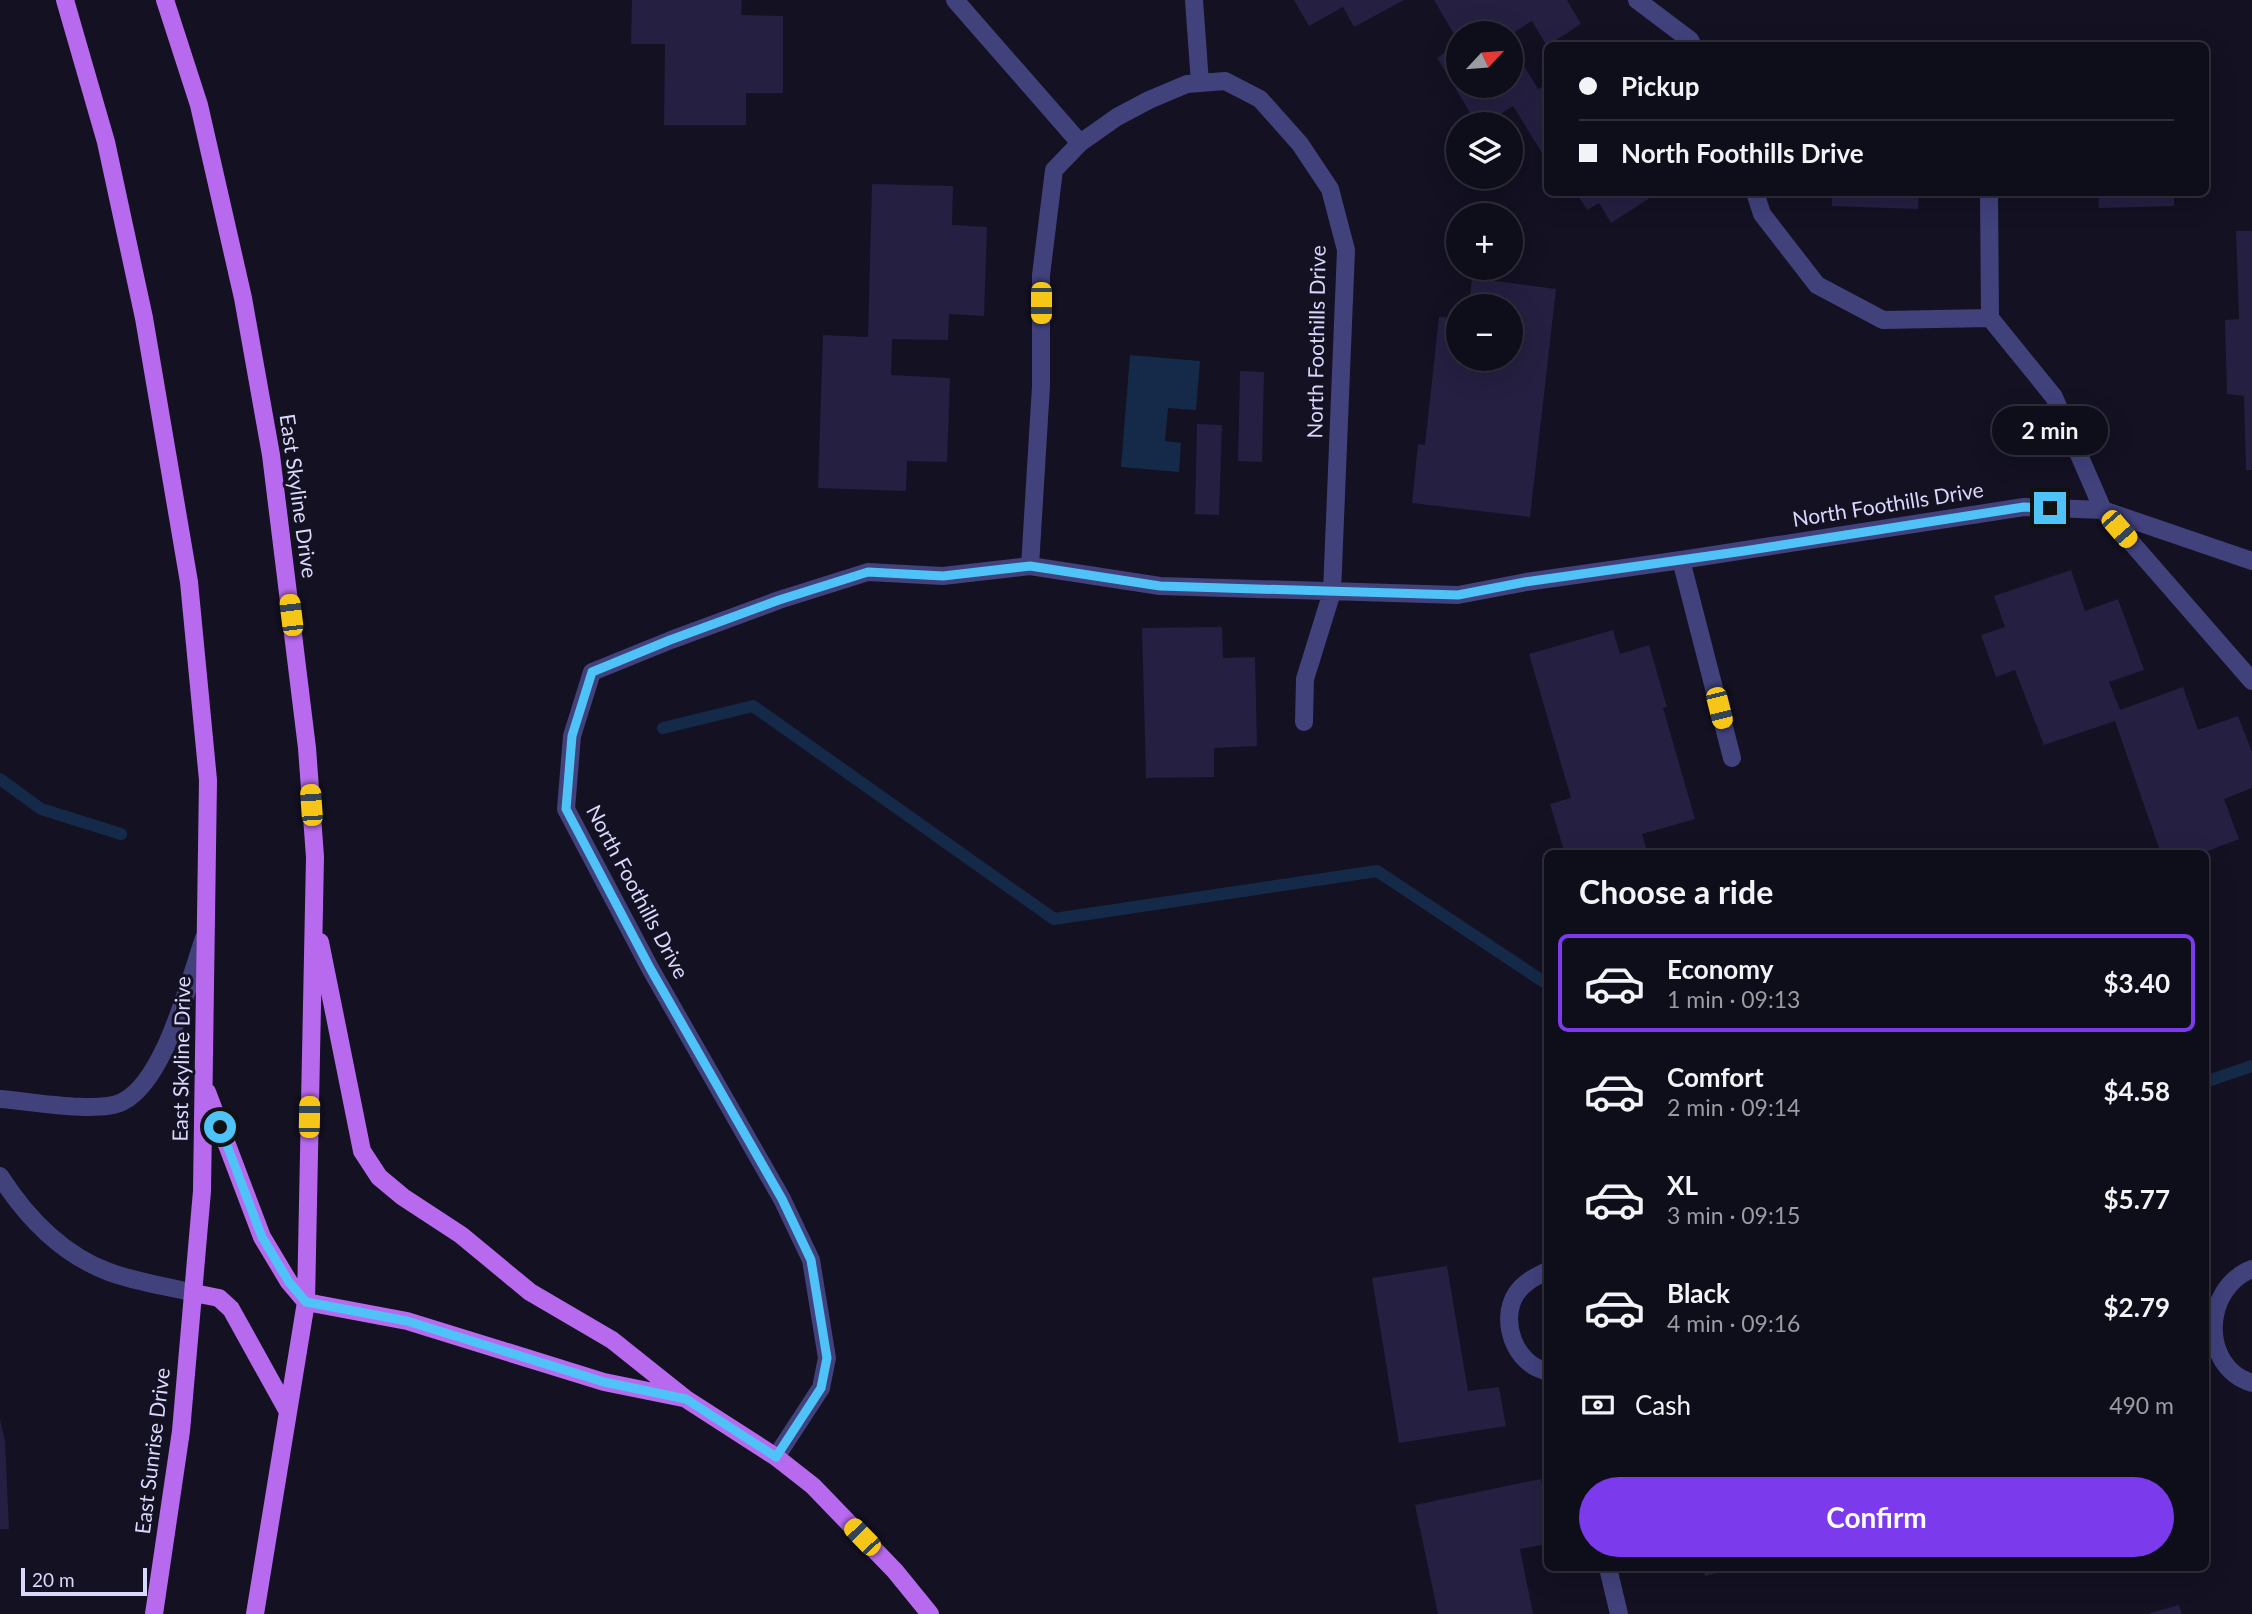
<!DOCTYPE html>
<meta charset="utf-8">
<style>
:root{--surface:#0e0d1a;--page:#171623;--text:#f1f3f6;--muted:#9b9ca2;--line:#2e2d39;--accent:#7c3aed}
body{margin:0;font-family:Lato,sans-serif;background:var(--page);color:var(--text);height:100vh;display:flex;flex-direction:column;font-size:26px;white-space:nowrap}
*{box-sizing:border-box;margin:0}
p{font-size:23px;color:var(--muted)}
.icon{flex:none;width:38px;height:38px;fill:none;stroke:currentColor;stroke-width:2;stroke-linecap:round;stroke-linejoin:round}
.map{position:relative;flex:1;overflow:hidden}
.drawer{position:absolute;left:1544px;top:850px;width:665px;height:721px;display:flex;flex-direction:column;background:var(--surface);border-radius:10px;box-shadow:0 7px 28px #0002,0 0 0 2px var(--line)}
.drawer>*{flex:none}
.hud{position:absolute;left:1544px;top:42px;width:665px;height:154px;border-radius:10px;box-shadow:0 7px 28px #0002,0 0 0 2px var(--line);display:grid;align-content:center;height:154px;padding:0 35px;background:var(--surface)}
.needle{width:46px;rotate:64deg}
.fabs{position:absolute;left:1446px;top:21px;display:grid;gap:14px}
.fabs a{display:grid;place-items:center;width:77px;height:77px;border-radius:50%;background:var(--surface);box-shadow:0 7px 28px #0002,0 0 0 2px var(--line);font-size:35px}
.scale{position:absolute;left:21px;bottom:18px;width:126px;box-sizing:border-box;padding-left:7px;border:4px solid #d9d7fb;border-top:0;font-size:19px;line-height:24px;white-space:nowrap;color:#d9d7fb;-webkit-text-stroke:5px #131122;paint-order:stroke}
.end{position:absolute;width:32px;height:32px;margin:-16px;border:9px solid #4fc3f7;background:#111;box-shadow:0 0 0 4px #111}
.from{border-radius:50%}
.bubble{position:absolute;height:49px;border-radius:24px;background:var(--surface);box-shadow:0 7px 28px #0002,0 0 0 2px var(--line);font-size:23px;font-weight:700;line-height:49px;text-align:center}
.car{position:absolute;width:21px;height:42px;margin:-21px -10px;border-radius:9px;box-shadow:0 0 5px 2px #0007;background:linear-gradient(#f5c518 24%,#345 0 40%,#f5c518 0 76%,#345 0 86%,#f5c518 0)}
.hud b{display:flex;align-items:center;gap:24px;height:66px;font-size:26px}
.hud b+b{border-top:2px solid var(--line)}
.hud i{width:18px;height:18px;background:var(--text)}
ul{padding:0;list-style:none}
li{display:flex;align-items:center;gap:21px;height:98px;margin:0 14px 10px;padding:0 21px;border:4px solid transparent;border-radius:10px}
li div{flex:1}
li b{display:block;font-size:26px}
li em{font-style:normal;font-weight:700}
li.current{border-color:var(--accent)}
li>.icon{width:63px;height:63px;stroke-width:1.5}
h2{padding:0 35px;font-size:32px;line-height:84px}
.pay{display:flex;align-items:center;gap:18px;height:77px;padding:0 35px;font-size:26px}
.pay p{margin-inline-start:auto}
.cta{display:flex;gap:14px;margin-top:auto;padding:14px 35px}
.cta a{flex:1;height:80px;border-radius:42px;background:var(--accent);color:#fff;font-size:28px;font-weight:700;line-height:80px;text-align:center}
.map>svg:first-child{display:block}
</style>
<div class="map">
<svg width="2252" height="1614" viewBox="0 0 2252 1614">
<rect width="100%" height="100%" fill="#131122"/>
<path fill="#152a48" d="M 1130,355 L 1200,361 L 1196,410 L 1168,408 L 1165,441 L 1181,443 L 1179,472 L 1121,467 Z"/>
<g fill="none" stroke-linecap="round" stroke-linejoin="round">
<path stroke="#152a48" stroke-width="12" d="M 663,728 L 753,706 L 1054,919 L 1377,871 L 1547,984
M 0,779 L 41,809 L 121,834
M 2205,1082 L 2252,1066"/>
</g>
<path fill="#251f41" d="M 632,0 L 742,0 L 741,15 L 783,16 L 783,93 L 746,93 L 746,125 L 664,125 L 665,44 L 631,44 Z
M 1294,0 L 1404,0 L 1354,27 L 1343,7 L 1309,26 Z
M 1434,0 L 1567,0 L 1581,24 L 1547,46 L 1532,21 L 1510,35 L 1458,33 L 1458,41 Z
M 1458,43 L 1458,86 L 1510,86 L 1510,43 L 1538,89 L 1547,85 L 1547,161 L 1513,106 L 1485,124 L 1477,124 L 1437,58 Z
M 872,184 L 953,186 L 952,225 L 987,227 L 984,316 L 949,314 L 948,340 L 892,339 L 891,375 L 950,378 L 947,462 L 907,461 L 906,491 L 818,488 L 823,335 L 868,337 Z
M 1576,192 L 1659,192 L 1611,223 L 1599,203 L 1587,210 Z
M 1832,192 L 1919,192 L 1918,209 L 1832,206 Z
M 2098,192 L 2174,192 L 2174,206 L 2099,208 Z
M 2236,231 L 2252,231 L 2252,470 L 2246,470 L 2244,396 L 2227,394 L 2225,320 L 2239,319 Z
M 1472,278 L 1556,289 L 1530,517 L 1412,503 L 1418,444 L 1425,445 L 1439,317 L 1458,318 L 1458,359 L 1510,359 L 1510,306 L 1469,306 Z
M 1240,371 L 1264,372 L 1262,462 L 1238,461 Z
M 1197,424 L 1222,425 L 1219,515 L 1195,514 Z
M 2071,570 L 2085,611 L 2118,599 L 2144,670 L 2109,682 L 2120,710 L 2183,687 L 2198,730 L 2238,716 L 2252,752 L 2252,788 L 2224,799 L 2239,839 L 2200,854 L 2161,854 L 2115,721 L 2044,745 L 2015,670 L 1996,677 L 1981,635 L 2005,627 L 1994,596 Z
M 1222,627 L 1223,658 L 1255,657 L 1257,746 L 1214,748 L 1214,777 L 1146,778 L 1142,628 Z
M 1613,630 L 1620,654 L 1649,645 L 1667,707 L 1663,708 L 1695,819 L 1642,834 L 1648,854 L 1565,854 L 1550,804 L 1571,798 L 1529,654 Z
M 1447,1266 L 1468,1391 L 1499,1387 L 1506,1426 L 1399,1443 L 1372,1278 Z
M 0,1419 L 5,1441 L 9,1529 L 0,1529 Z
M 1541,1479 L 1547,1509 L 1547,1544 L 1520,1549 L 1533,1614 L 1438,1614 L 1415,1505 Z
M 1703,1568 L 1734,1568 L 1735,1569 L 1705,1576 Z
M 2179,1605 L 2182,1614 L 2150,1614 L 2150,1613 Z"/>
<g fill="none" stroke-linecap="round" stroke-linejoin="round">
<path stroke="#41417c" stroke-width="18" d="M 955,0 L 1080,143
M 1194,0 L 1200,83
M 1637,0 L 1690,40 L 1693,46
M 1755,192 L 1762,214 L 1817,285 L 1883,320 L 1990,318
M 1989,192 L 1990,318 L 2054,397 L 2103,510 L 2252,681
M 1681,560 L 1732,758
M 1030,566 L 1041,386 L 1041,275 L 1054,170 L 1080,143 L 1117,117 L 1149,100 L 1187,84 L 1225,81 L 1260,99 L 1300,144 L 1330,189 L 1346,250 L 1332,592 L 1305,679 L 1304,722
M 0,1099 C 29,1101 98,1114 122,1102 C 165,1081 189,981 204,938
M 0,1176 C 27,1218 61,1254 109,1272 C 136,1282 166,1286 194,1293
M 2252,1269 C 2203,1288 2199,1366 2252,1383
M 1547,1271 C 1535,1277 1524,1282 1516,1294 C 1499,1321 1515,1365 1547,1371
M 776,1457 L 821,1388 L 827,1358 L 811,1260 L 782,1199 L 650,968 L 566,809 L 572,736 L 592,672 L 671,640 L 779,600 L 868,572 L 943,576 L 1030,566 L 1160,586 L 1458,595 L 1526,582 L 1681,560 L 2024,507 L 2103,510 L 2252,561
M 1608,1568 L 1619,1614"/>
<path stroke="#b86aee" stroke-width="18" d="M 65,0 L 106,142 L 144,318 L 189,582 L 208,780 L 202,1191 L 181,1431 L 154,1614
M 165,0 L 199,105 L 243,298 L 271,455 L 307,748 L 315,857 L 306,1302 L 255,1614
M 320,942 L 362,1151 L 379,1177 L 403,1197 L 461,1235 L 530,1292 L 612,1340 L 686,1399 L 776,1457 L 813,1486 L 895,1571 L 930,1614
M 207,1092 L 262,1237 L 289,1282 L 306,1302 L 407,1321 L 604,1382 L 683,1398
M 194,1293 L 219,1298 L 231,1309 L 287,1410"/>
</g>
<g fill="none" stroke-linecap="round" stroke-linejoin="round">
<path stroke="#4fc3f7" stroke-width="9" d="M 220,1127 L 262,1237 L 289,1282 L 306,1302 L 407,1321 L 604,1382 L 686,1399 L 776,1457 L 821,1388 L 827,1358 L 811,1260 L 782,1199 L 650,968 L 566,809 L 572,736 L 592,672 L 670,640 L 779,600 L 868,572 L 943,576 L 1030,566 L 1160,586 L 1458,595 L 1525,582 L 1744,551 L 2024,507 L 2050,508"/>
</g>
<g text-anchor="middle" stroke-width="6" stroke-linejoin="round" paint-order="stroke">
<g font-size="21" fill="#d9d7fb" stroke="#131122">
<text transform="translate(1317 342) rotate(-89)" y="7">North Foothills Drive</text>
<text transform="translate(298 496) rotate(82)" y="7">East Skyline Drive</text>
<text transform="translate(1888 505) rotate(-9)" y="7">North Foothills Drive</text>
<text transform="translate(637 892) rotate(62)" y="7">North Foothills Drive</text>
<text transform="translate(182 1059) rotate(-89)" y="7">East Skyline Drive</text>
<text transform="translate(153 1451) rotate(-83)" y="7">East Sunrise Drive</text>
</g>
</g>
</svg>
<div class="fabs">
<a><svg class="needle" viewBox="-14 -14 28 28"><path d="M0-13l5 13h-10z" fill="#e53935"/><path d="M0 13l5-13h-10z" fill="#9b9ca2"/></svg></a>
<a><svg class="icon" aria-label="layers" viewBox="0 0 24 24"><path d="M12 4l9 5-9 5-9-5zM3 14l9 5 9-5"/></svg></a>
<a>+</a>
<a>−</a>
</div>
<div class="scale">20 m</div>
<i class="end from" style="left:220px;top:1127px"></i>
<i class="end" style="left:2050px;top:508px"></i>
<div class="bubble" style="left:1992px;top:406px;width:116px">2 min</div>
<i class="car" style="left:1041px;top:303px;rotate:180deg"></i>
<i class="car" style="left:2119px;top:529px;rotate:139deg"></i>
<i class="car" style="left:291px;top:615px;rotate:353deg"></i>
<i class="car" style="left:1719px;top:708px;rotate:166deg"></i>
<i class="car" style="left:311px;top:805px;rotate:356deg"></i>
<i class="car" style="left:309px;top:1117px;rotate:1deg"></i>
<i class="car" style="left:862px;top:1537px;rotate:316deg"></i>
<div class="hud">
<b><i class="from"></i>Pickup</b>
<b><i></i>North Foothills Drive</b>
</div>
<section class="drawer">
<h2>Choose a ride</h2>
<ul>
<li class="current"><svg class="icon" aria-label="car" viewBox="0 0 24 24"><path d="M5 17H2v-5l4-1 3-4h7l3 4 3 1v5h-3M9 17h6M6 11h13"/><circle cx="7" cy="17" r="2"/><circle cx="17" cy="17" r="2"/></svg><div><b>Economy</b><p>1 min · 09:13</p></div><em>$3.40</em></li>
<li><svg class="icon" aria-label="car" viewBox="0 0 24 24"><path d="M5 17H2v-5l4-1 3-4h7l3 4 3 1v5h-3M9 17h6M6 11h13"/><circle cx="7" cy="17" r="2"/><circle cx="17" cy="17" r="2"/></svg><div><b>Comfort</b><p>2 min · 09:14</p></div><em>$4.58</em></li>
<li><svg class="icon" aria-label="car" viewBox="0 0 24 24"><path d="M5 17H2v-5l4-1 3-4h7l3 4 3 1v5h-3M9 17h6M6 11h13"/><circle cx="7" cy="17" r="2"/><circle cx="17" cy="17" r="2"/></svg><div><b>XL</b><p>3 min · 09:15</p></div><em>$5.77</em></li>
<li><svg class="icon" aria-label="car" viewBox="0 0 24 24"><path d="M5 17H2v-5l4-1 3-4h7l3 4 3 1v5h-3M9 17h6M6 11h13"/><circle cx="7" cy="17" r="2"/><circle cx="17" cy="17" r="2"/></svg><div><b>Black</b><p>4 min · 09:16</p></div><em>$2.79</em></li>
</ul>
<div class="pay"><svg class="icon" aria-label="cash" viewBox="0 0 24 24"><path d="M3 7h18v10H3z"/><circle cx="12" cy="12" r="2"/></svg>Cash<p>490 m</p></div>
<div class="cta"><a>Confirm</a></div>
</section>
</div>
